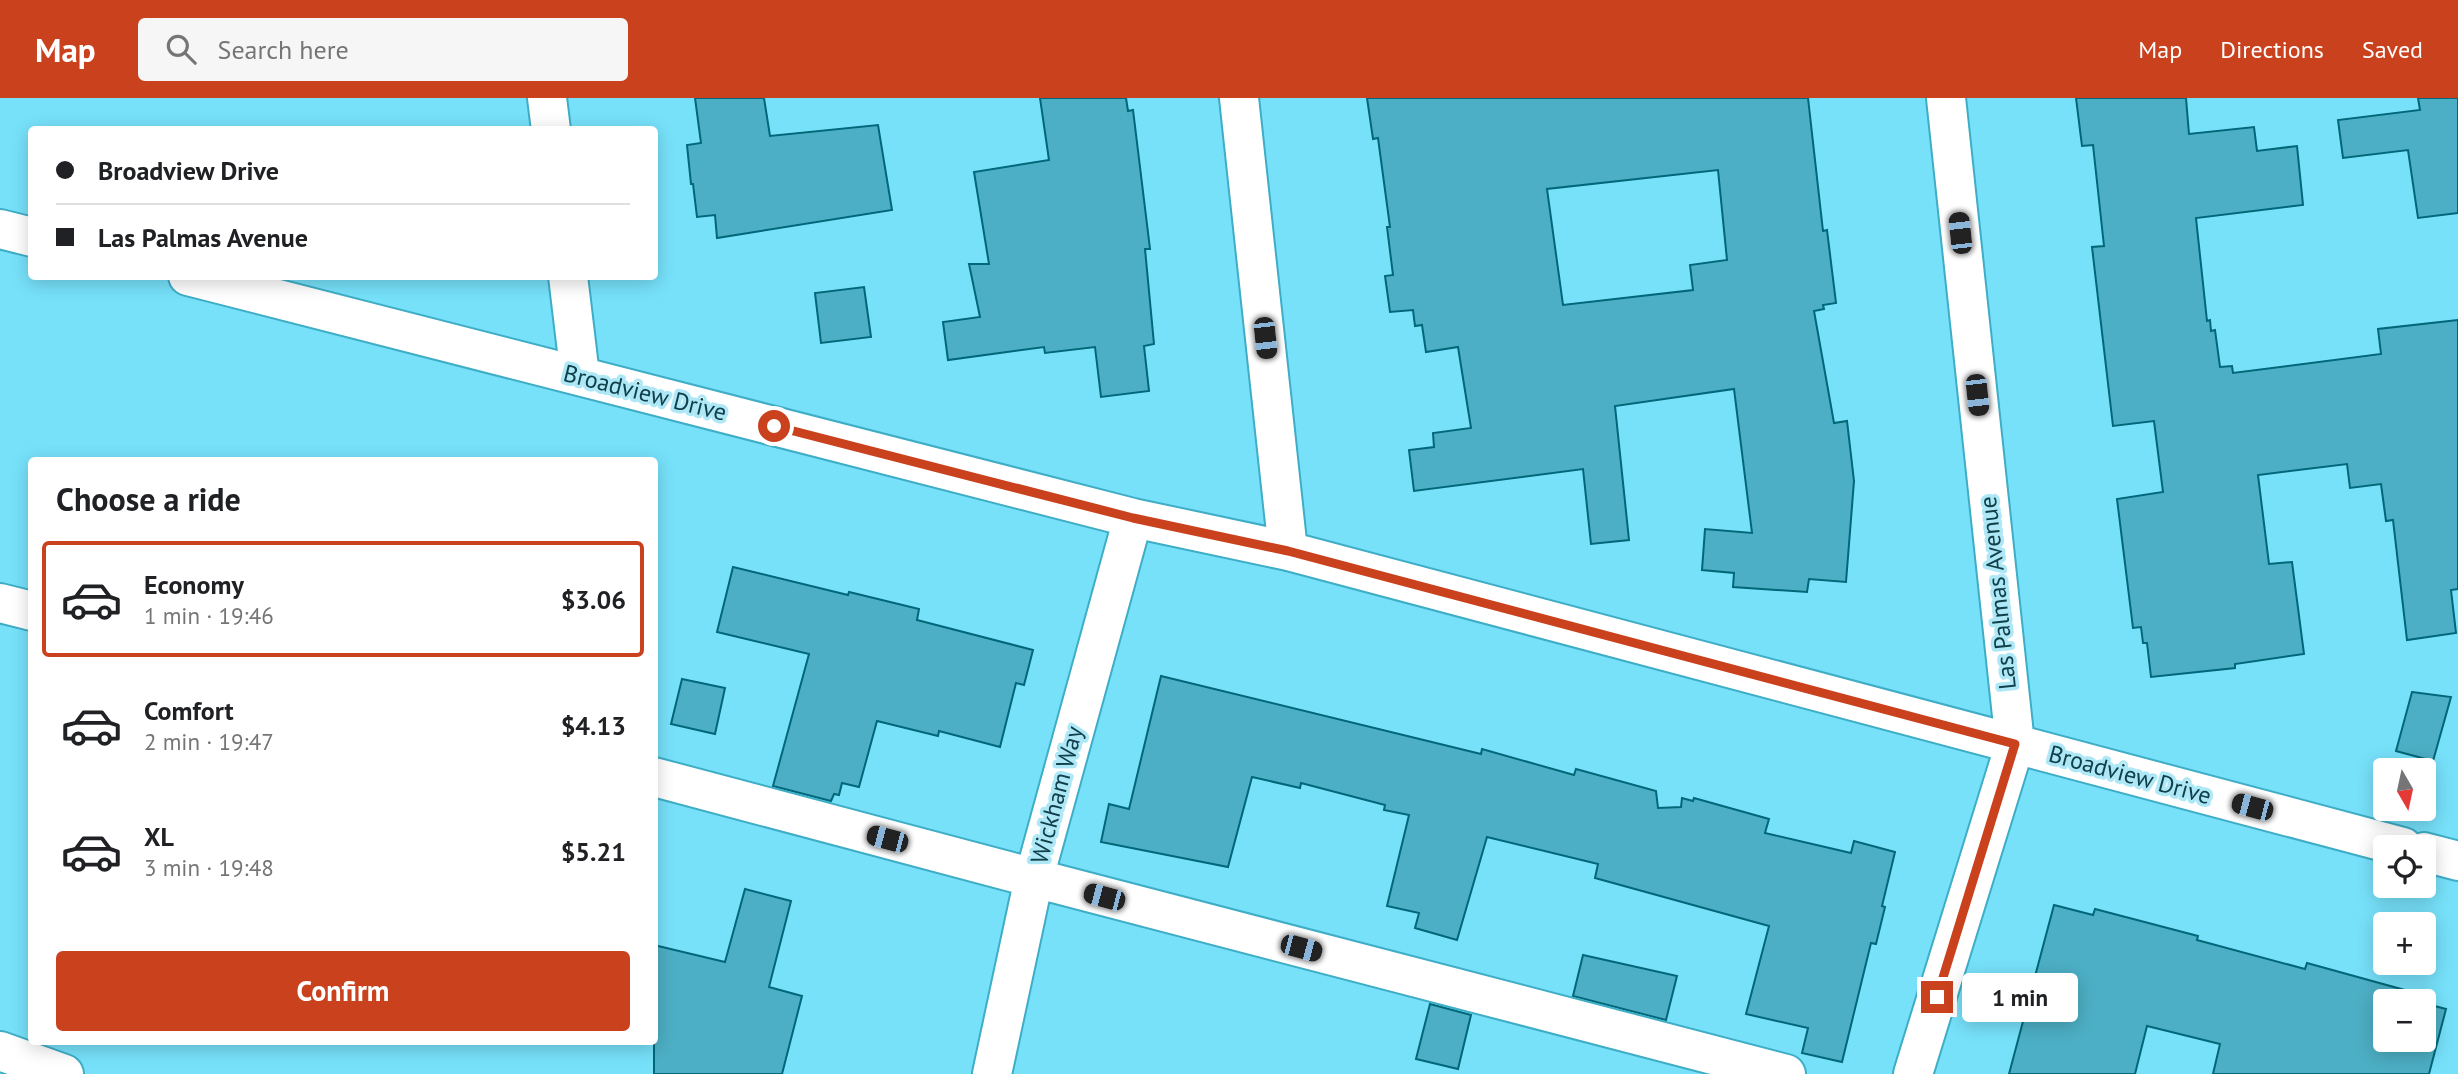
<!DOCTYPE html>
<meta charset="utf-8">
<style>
:root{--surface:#fff;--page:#f6f6f6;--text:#202124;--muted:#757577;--line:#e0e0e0;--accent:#ca411e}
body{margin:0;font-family:"PT Sans",sans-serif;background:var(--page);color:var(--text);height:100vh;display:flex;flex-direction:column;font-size:26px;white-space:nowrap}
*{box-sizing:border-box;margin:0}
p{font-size:23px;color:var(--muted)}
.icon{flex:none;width:38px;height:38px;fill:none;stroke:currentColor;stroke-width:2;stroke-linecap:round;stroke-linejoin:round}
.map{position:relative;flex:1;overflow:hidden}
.side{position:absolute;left:28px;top:359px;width:630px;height:588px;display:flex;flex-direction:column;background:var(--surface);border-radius:7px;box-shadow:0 4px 18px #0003}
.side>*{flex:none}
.banner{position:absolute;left:28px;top:28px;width:630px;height:154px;border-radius:7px;box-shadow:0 4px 18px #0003;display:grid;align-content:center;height:154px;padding:0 28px;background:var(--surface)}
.needle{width:46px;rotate:171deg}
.tools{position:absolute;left:2373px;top:660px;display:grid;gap:14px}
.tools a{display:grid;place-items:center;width:63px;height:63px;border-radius:7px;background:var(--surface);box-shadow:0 4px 18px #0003;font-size:35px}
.end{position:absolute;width:32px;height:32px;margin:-16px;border:9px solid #ca411e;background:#fff;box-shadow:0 0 0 4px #fff}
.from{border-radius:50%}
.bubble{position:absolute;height:49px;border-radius:7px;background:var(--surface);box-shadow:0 4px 18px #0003;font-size:23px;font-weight:700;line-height:49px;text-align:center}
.car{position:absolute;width:21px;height:42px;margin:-21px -10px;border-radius:9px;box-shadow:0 0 5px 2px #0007;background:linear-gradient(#222 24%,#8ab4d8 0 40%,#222 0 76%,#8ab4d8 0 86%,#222 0)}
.banner b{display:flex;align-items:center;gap:24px;height:66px;font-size:26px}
.banner b+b{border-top:2px solid var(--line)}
.banner i{width:18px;height:18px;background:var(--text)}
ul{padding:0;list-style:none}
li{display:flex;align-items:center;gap:21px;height:116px;margin:0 14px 10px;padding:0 14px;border:4px solid transparent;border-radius:7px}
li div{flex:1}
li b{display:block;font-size:26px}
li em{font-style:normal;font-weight:700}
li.on{border-color:var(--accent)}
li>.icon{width:63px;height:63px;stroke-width:1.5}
h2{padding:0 28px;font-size:32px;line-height:84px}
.action{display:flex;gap:14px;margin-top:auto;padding:14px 28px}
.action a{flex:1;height:80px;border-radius:7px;background:var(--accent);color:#fff;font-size:28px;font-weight:700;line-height:80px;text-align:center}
header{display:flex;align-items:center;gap:42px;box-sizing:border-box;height:98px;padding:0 35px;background:var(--accent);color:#fff}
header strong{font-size:33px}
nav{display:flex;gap:38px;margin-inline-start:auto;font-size:24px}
.search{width:490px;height:63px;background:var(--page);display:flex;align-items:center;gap:18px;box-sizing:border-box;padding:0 24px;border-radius:7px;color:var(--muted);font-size:26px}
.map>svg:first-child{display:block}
</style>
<header>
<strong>Map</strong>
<div class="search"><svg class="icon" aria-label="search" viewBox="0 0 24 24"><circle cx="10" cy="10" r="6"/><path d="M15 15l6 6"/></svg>Search here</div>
<nav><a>Map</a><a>Directions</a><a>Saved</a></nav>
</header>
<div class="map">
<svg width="2458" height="976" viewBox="0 0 2458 976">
<rect width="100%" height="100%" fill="#77e1fa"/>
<path fill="#4dafc5" stroke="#016779" stroke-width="2" fill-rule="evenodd" d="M 695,0 L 764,0 L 770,38 L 878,27 L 892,112 L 717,140 L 715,117 L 697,119 L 693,86 L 691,86 L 687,47 L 701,45 Z
M 1040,0 L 1126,0 L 1128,13 L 1133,12 L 1150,151 L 1145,151 L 1154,246 L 1144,248 L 1149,293 L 1101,299 L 1095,249 L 1045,255 L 1044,249 L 948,262 L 943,224 L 980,219 L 969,166 L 989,166 L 974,74 L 1049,62 Z
M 1367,0 L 1808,0 L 1823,133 L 1827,132 L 1836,205 L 1823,207 L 1824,211 L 1814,213 L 1834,325 L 1847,323 L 1854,383 L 1846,484 L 1809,481 L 1807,494 L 1733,489 L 1734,475 L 1702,472 L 1705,431 L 1752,435 L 1734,291 L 1615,308 L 1629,442 L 1591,446 L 1583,371 L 1414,393 L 1409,352 L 1434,349 L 1433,335 L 1471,330 L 1458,249 L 1426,254 L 1422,227 L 1415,228 L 1413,212 L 1390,214 L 1385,178 L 1393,177 L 1387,129 L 1390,129 L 1378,40 L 1373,41 ZM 1718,72 L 1727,162 L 1690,167 L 1693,192 L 1563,207 L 1547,91 Z
M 2076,0 L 2186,0 L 2189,36 L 2254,29 L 2257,53 L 2297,48 L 2303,107 L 2196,120 L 2207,223 L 2210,222 L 2211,233 L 2215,232 L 2220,269 L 2232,268 L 2233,275 L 2381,256 L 2378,231 L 2458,222 L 2458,491 L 2451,492 L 2456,535 L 2407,542 L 2393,422 L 2386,423 L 2381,386 L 2350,390 L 2347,366 L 2258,377 L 2269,466 L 2292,464 L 2304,556 L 2235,566 L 2235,570 L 2151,579 L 2147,545 L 2143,545 L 2141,529 L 2133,530 L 2117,401 L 2163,394 L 2154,323 L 2113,328 L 2092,149 L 2104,148 L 2093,47 L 2082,48 Z
M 2418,0 L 2458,0 L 2458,115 L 2418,120 L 2408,52 L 2343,60 L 2338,22 L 2420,12 Z
M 864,189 L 871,239 L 821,245 L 815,195 Z
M 733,469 L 848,497 L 849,494 L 919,511 L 917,522 L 1033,552 L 1024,587 L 1016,585 L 1000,649 L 939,633 L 938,638 L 877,623 L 859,689 L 842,685 L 839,697 L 834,696 L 831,703 L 773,688 L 809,556 L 717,534 Z
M 1161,578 L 1481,656 L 1482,651 L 1574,677 L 1576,671 L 1656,693 L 1658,710 L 1681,709 L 1682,700 L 1693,703 L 1694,700 L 1769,721 L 1765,735 L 1851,755 L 1854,743 L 1895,754 L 1882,808 L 1885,809 L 1876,846 L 1871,845 L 1842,964 L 1802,955 L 1808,930 L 1746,916 L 1769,828 L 1595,780 L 1598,766 L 1487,739 L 1457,842 L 1415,830 L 1419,815 L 1387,808 L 1409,717 L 1384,712 L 1385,707 L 1301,685 L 1300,690 L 1252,679 L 1228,769 L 1101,744 L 1109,706 L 1129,711 Z
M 682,581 L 725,590 L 715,636 L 671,626 Z
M 2412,594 L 2451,599 L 2433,663 L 2396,653 Z
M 745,791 L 791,803 L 769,889 L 802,898 L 782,976 L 654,976 L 654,847 L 725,864 Z
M 2054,807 L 2093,817 L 2095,811 L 2198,838 L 2197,842 L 2305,871 L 2307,865 L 2430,899 L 2427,906 L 2446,911 L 2429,976 L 2213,976 L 2220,946 L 2147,928 L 2135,976 L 2009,976 ZM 2385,903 L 2424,903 L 2424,942 L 2385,942 Z
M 1583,857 L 1677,878 L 1666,922 L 1573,898 Z
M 1430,906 L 1471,917 L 1458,971 L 1416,961 Z"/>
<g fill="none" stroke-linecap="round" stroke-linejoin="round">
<g stroke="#3eadc5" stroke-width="42">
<path id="minor" d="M 547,0 L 551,32
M 1239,0 L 1288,453
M 0,131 L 32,139
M 188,178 L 1133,420 L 1288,453 L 2403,749
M 568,178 L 580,278
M 0,505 L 32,513
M 654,679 L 1034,780 L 1786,976
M 2424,754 L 2458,763
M 0,953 L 64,976
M 992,976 L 1034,780 L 1133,420
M 1913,976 L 2015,646 L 1946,0"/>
</g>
<use href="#minor" stroke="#fff" stroke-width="38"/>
</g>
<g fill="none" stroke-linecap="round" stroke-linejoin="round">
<path stroke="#ca411e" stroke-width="9" d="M 774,328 L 1133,420 L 1288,453 L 2015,646 L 1937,899"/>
</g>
<g text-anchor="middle" stroke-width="7" stroke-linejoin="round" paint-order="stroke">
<g font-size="24" fill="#10404a" stroke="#aee8f7">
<text transform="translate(645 295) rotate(14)" y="8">Broadview Drive</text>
<text transform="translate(1998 495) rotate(-96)" y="8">Las Palmas Avenue</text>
<text transform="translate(2130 677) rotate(15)" y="8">Broadview Drive</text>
<text transform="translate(1057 697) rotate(-75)" y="8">Wickham Way</text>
</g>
</g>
</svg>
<div class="tools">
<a><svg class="needle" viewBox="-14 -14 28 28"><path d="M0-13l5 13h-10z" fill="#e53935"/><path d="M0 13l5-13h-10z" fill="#757577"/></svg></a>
<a><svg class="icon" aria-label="locate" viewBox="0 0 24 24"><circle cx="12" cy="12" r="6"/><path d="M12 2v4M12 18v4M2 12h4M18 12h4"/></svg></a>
<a>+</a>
<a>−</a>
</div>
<i class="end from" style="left:774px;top:328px"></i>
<i class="end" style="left:1937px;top:899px"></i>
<div class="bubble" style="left:1962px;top:875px;width:116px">1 min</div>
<i class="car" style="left:1960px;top:135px;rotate:354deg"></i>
<i class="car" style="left:1265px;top:240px;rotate:174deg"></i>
<i class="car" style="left:1977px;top:297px;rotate:174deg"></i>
<i class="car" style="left:2252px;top:709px;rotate:285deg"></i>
<i class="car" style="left:887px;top:741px;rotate:285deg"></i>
<i class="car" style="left:1104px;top:799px;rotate:285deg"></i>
<i class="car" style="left:1301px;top:850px;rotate:105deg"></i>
<div class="banner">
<b><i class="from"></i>Broadview Drive</b>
<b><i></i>Las Palmas Avenue</b>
</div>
<section class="side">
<h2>Choose a ride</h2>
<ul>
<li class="on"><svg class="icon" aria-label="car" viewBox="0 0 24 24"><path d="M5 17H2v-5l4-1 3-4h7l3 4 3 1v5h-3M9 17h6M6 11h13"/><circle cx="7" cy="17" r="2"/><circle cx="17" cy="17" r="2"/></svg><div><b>Economy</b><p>1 min · 19:46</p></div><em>$3.06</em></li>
<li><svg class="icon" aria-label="car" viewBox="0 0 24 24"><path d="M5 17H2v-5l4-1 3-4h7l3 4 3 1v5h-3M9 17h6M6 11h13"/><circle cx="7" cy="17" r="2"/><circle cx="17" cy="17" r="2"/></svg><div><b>Comfort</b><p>2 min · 19:47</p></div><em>$4.13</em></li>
<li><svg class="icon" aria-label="car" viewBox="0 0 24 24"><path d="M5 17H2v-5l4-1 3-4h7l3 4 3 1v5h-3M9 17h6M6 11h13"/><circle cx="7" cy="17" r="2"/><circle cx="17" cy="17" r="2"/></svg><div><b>XL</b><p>3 min · 19:48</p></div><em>$5.21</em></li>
</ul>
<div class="action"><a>Confirm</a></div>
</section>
</div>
